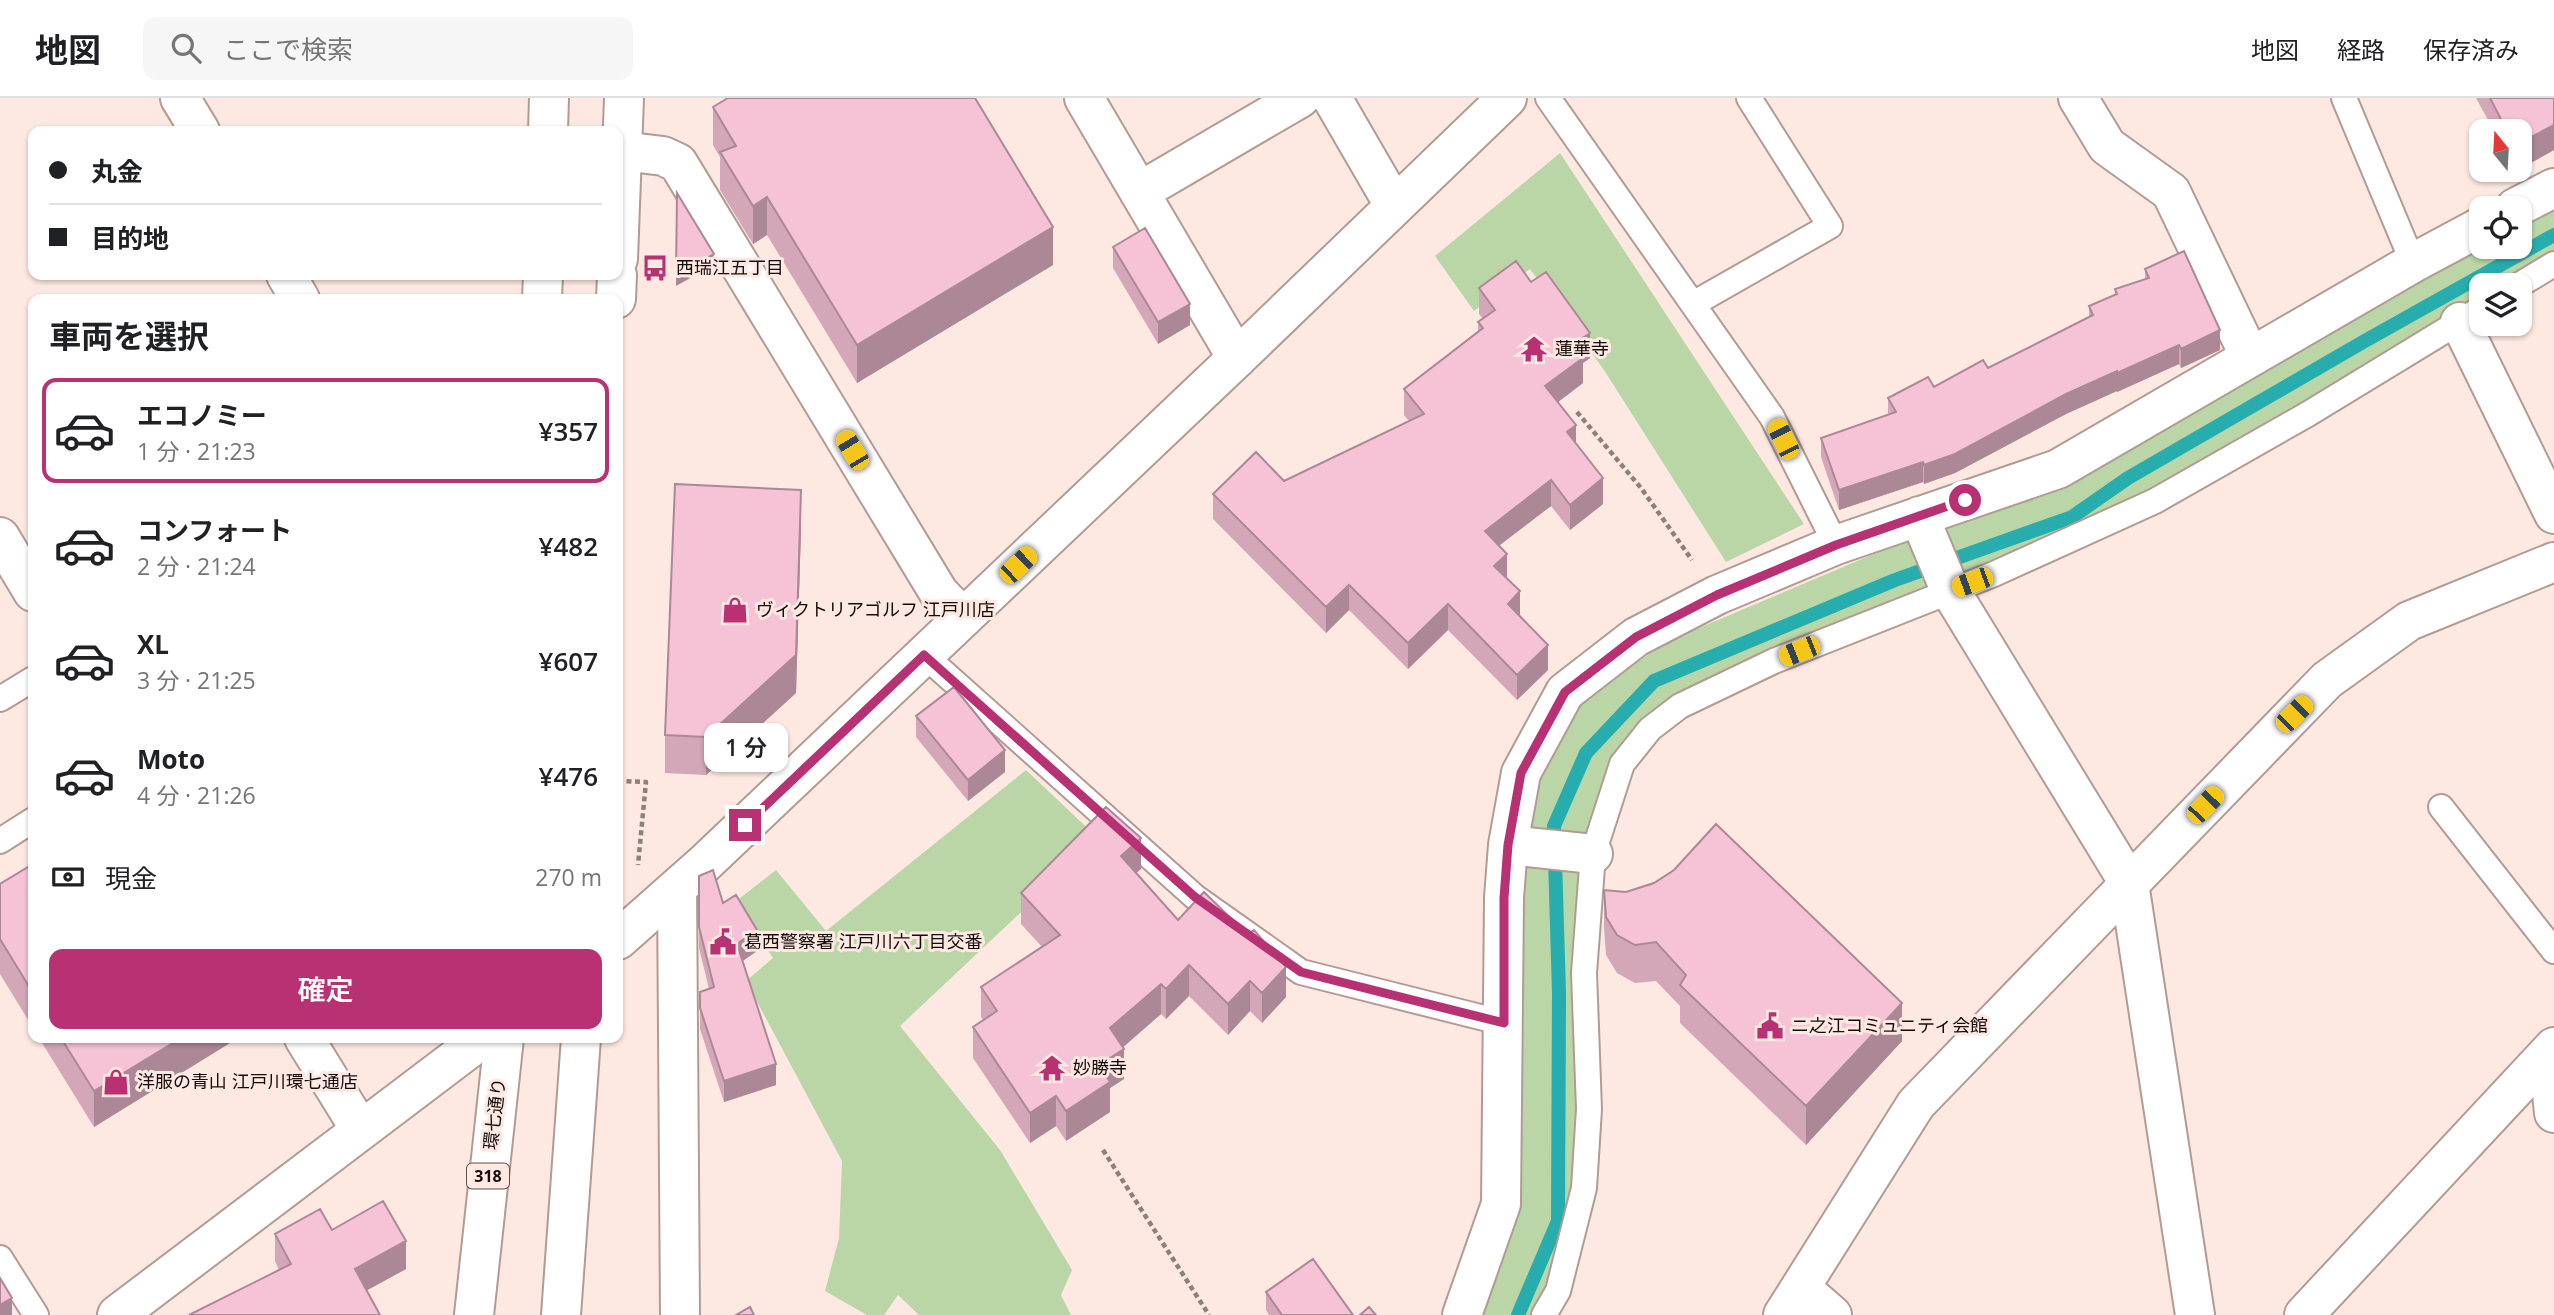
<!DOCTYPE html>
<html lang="ja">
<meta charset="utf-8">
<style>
:root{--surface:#fff;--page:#f6f6f6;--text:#202124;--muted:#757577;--line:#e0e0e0;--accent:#b83172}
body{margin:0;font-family:"Open Sans","Noto Sans JP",sans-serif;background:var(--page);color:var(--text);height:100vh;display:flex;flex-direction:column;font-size:26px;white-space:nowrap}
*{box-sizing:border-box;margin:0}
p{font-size:23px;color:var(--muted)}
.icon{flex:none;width:38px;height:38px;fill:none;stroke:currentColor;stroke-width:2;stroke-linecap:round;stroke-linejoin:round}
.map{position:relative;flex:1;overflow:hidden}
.details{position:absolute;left:28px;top:196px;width:595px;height:749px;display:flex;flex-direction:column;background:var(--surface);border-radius:14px;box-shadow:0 2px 5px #0004}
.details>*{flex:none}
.hud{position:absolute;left:28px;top:28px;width:595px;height:154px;border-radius:14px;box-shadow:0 2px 5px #0004;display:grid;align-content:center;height:154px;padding:0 21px;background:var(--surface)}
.needle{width:46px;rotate:342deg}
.controls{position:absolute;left:2469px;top:21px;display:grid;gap:14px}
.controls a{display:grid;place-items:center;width:63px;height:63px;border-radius:14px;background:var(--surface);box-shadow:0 2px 5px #0004;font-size:35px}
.end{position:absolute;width:32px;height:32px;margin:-16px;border:9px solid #b83172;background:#fff;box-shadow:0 0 0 4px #fff}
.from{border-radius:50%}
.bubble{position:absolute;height:49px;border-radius:14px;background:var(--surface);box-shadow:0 2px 5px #0004;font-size:23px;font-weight:600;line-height:49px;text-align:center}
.car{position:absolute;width:21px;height:42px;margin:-21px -10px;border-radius:9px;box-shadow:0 0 5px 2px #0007;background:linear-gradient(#f5c518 24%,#345 0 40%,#f5c518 0 76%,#345 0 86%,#f5c518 0)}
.hud b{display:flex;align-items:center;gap:24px;height:66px;font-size:26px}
.hud b+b{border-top:2px solid var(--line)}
.hud i{width:18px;height:18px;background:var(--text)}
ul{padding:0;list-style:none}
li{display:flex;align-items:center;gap:21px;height:105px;margin:0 14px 10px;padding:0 7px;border:4px solid transparent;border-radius:14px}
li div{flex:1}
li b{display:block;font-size:26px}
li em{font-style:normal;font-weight:600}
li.selected{border-color:var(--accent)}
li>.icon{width:63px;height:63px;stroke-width:1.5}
h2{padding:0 21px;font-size:32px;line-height:84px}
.pay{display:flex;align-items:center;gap:18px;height:77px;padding:0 21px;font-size:26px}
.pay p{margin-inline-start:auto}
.action{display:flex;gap:14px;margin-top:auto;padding:14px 21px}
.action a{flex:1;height:80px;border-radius:14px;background:var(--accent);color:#fff;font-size:28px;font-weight:600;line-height:80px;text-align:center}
header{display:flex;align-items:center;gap:42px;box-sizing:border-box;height:98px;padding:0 35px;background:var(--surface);border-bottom:2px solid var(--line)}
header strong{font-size:33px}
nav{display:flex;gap:38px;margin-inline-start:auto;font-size:24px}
.search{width:490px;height:63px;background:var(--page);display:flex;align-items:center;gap:18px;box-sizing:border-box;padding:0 24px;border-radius:14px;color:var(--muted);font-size:26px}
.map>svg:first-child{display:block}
</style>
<header>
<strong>地図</strong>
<div class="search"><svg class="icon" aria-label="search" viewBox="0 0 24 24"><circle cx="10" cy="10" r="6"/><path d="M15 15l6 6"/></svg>ここで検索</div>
<nav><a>地図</a><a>経路</a><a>保存済み</a></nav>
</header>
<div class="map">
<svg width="2554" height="1217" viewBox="0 0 2554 1217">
<rect width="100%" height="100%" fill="#fde9e2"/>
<path fill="#bad6a7" d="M 1560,55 L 1804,426 L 1726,464 L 1604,272 L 1530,171 L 1474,213 L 1435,158 Z
M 2554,106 L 2554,156 L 2499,187 L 2482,187 L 2481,197 L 2168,384 L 2078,432 L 1994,462 L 1801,542 L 1609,668 L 1577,866 L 1576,1086 L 1546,1196 L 1534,1217 L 1480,1217 L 1522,768 L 1533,680 L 1577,602 L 1673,541 L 1895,447 L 2068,384 L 2481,148 L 2520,149 L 2520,126 Z
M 1026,672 L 1099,741 L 900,928 L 1000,1052 L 1072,1172 L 1061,1197 L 1071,1217 L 919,1217 L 898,1197 L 884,1217 L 867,1217 L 825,1193 L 839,1140 L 842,1063 L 746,883 L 773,860 L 735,804 L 776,772 L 826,833 Z"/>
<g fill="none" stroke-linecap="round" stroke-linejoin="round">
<path stroke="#27adad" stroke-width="14" d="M 1518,1217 L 1558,1123 L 1559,895 L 1554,728 L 1586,655 L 1654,583 L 1895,482 L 2072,419 L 2128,380 L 2363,244 L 2554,137"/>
<g stroke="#b29b93" stroke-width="28">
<path id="service" d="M 1548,0 L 1772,319 L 1836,447
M 2344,0 L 2413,165
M 2519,187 L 2554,166
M 1693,206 L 1830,128 L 1749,0
M 924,557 L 1195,799 L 1301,874 L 1504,925
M 0,601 L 33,581
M 2441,709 L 2554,853
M 0,743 L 33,722
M 0,1160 L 36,1217
M 1544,1217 L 1558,1193 L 1584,1090 L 1589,1011 L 1584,875 L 1593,756 L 1622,666 L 1650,631 L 1680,608 L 1774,563 L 1994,476 L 2155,403 L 2308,316 L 2482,210"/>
</g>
<g stroke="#b29b93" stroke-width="42">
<path id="minor" d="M 180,0 L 200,33
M 1084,0 L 1237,260
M 1332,0 L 1394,107
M 2078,0 L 2107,48 L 2171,94 L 2250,259
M 622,53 L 663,58 L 678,65 L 939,495 L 963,520
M 1139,94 L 1300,0
M 2515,110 L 2554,90
M 286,177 L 300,201
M 2460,224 L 2554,416
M 1919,418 L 1950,492 L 2129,785 L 2195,1217
M 0,439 L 33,494
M 1508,747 L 1593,756
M 677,790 L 680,1217
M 304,940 L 360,1031
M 2548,956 L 2554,1015
M 1801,1190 L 1832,1217
M 1462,1217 L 1501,1106 L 1504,800 L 1508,747 L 1521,675 L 1565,594 L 1636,539 L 1717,497 L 1836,447 L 2058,371 L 2413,165 L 2482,128
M 1783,1217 L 1916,1006 L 2327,582 L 2409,523 L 2554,464
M 2304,1217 L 2554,949"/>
</g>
<g stroke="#b29b93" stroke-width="42">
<path id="tertiary" d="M 618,842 L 705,765 L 1237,260 L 1507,0
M 117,1217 L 483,940"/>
</g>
<g stroke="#b29b93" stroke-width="42">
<path id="primary" d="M 548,33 L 549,0
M 618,161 L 624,0
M 542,201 L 543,177
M 616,201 L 617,177
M 474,1217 L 504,940
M 561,1217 L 581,940"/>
</g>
<path stroke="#8d7f7a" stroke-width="4.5" stroke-dasharray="5 3.5" stroke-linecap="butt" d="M 1577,314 L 1641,390 L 1692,462
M 618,683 L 646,684 L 638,767
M 1103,1052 L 1209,1217"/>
<use href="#service" stroke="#fff" stroke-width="24"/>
<use href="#minor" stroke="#fff" stroke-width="38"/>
<use href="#tertiary" stroke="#fff" stroke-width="38"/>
<use href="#primary" stroke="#fff" stroke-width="38"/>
</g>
<path fill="#d4a7b8" d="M 2476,0 L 2554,0 L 2554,52 L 2520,71 L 2520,33 L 2494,33 Z
M 713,9 L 1053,167 L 857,285 L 767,137 L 753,146 L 720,92 L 720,59 L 713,47 Z
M 1113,149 L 1190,227 L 1158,246 L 1113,170 Z
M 2145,171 L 2220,252 L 2181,270 L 2179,266 L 2117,294 L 2117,293 L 2066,316 L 1955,375 L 1924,386 L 1923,384 L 1839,412 L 1821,359 L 1821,340 L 1888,317 L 1888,300 L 1934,289 L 1988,270 L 2089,219 L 2089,208 L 2115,197 L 2115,191 L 2145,181 Z
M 1479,190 L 1590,260 L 1583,265 L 1583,285 L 1558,304 L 1603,406 L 1570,432 L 1551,408 L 1499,448 L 1507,480 L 1520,519 L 1548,572 L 1517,602 L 1448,532 L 1408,571 L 1349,512 L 1326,535 L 1213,421 L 1213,396 L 1284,383 L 1409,323 L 1404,317 L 1404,291 L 1478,233 L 1478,224 L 1483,221 L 1479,216 Z
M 801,430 L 796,595 L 706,677 L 665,675 L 665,637 Z
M 916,618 L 1005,674 L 968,703 L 916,639 Z
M 33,766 L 33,930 L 0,876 L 0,786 Z
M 1141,771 L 1136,775 L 1178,822 L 1286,899 L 1262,925 L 1250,913 L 1228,937 L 1189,898 L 1166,921 L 1161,916 L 1123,949 L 1124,981 L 1110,990 L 1110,1014 L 1066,1043 L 1056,1028 L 1030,1045 L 973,960 L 973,929 L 983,922 L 981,919 L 981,889 L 1042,849 L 1021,826 L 1021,795 Z
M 699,778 L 723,805 L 757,853 L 742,863 L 776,987 L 724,1004 L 700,931 L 700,894 L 709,891 L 699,850 Z
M 1604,792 L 1902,943 L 1806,1047 L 1680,925 L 1680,908 L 1656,883 L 1635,885 L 1617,875 L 1606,857 L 1604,830 Z
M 39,940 L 238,940 L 94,1029 Z
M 332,1132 L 406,1171 L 366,1192 L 279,1172 L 275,1163 L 275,1136 Z
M 1266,1194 L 1353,1217 L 1269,1217 L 1266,1212 Z"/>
<path fill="#ac8896" d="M 2554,27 L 2554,52 L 2520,71 L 2520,45 Z
M 767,99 L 767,137 L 753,146 L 753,108 Z
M 1053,129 L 1053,167 L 857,285 L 857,247 Z
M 714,156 L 714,167 L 676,188 L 676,177 Z
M 1190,206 L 1190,227 L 1158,246 L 1158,224 Z
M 2220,232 L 2220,252 L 2181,270 L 2181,251 Z
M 1590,235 L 1590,260 L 1583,265 L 1583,285 L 1545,314 L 1545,288 L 1574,246 Z
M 2179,247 L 2179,266 L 2117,294 L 2117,275 Z
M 2117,273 L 2117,293 L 2066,316 L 1955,375 L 1924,386 L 1924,367 L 2066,296 Z
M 1576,327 L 1576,353 L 1567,334 Z
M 1923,364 L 1923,384 L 1839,412 L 1839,392 Z
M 1603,380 L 1603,406 L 1570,432 L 1570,407 Z
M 1551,382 L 1551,408 L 1485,458 L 1485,433 Z
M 801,392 L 801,430 L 796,595 L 706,677 L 706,639 Z
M 1507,456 L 1507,482 L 1494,468 Z
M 1349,487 L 1349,512 L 1326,535 L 1326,509 Z
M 1520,493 L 1520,519 L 1508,506 Z
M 1448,506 L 1448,532 L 1408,571 L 1408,545 Z
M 1548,547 L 1548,572 L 1517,602 L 1517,577 Z
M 1005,652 L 1005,674 L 968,703 L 968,682 Z
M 1141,740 L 1141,771 L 1121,789 L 1121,758 Z
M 757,832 L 757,853 L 737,867 L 737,846 Z
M 1189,867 L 1189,898 L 1166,921 L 1166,891 Z
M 1286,869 L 1286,899 L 1262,925 L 1262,895 Z
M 1250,883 L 1250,913 L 1228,937 L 1228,906 Z
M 1161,886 L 1161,916 L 1113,958 L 1124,951 L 1124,981 L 1110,990 L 1110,1014 L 1066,1043 L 1066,1013 L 1099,967 L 1110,930 Z
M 1902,905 L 1902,943 L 1806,1047 L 1806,1008 Z
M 181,940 L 238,940 L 94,1029 L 94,993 Z
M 776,966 L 776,987 L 724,1004 L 724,983 Z
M 1056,998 L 1056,1028 L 1030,1045 L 1030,1015 Z
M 406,1143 L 406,1171 L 355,1199 L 355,1171 Z
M 12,1200 L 12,1217 L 0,1217 L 0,1207 Z"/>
<path fill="#f6c2d6" stroke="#ac8896" stroke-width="2" d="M 728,0 L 975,0 L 1053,129 L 857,247 L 767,99 L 753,108 L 720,54 L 736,48 L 713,9 Z
M 2490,0 L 2554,0 L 2554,27 L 2520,45 L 2520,33 L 2507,33 Z
M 677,95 L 714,156 L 676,177 Z
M 1145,130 L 1190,206 L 1158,224 L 1113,149 Z
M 2184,153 L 2220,232 L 2181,251 L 2179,247 L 2117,275 L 2117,273 L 2066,296 L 1955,356 L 1924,367 L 1923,364 L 1839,392 L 1821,340 L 1896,314 L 1888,300 L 1928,279 L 1934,289 L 1983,262 L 1988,270 L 2093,217 L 2089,208 L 2117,196 L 2115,191 L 2149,180 L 2145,171 Z
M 1516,163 L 1531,184 L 1546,174 L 1590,235 L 1574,246 L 1583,260 L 1545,288 L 1576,327 L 1567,334 L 1603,380 L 1570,407 L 1551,382 L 1485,433 L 1507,456 L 1494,468 L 1520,493 L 1508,506 L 1548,547 L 1517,577 L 1448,506 L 1408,545 L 1349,487 L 1326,509 L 1213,396 L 1256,354 L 1284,383 L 1424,316 L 1404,291 L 1483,230 L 1478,224 L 1495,212 L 1479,190 Z
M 675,386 L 801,392 L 796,557 L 706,639 L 665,637 Z
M 954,589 L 1005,652 L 968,682 L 916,618 Z
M 1106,709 L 1141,740 L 1121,758 L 1178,822 L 1204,794 L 1247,836 L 1254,832 L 1286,869 L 1262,895 L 1250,883 L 1228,906 L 1189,867 L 1166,891 L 1161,886 L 1110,930 L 1124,951 L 1099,967 L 1110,984 L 1066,1013 L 1056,998 L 1030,1015 L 973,929 L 997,913 L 981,889 L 1060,837 L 1021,795 Z
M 1716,726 L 1902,905 L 1806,1008 L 1680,887 L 1686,877 L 1656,844 L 1635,847 L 1617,837 L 1606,819 L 1604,792 L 1626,794 L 1654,785 L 1674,772 Z
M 33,766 L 33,895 L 0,841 L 0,786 Z
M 713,772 L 723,805 L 736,797 L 757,832 L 737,846 L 776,966 L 724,983 L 700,910 L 700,894 L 714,889 L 699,829 L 699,778 Z
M 61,940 L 181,940 L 94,993 Z
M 383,1103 L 406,1143 L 355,1171 L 380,1217 L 189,1217 L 291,1166 L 275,1136 L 320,1111 L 332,1132 Z
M 1313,1161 L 1353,1217 L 1282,1217 L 1266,1194 Z
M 0,1180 L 12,1200 L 0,1207 Z
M 750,1209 L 754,1217 L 736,1217 Z
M 1369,1209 L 1376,1217 L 1360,1217 Z"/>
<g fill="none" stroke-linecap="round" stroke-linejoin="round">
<path stroke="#b83172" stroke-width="9" d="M 745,727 L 924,557 L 1195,799 L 1301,874 L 1504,925 L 1504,800 L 1508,747 L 1521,675 L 1565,594 L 1636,539 L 1717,497 L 1836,447 L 1965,402"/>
</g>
<defs>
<g id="bus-bare" transform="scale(2.1)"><path d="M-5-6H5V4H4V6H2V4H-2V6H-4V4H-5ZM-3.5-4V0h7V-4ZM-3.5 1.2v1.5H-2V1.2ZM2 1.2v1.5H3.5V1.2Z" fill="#b83172" stroke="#fde9e2" stroke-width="2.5" paint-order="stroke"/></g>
<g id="temple-bare" transform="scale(2.1)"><path d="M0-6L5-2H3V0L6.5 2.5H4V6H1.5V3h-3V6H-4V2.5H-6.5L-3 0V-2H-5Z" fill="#b83172" stroke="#fde9e2" stroke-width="2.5" paint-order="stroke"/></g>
<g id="shop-bare" transform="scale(2.1)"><path d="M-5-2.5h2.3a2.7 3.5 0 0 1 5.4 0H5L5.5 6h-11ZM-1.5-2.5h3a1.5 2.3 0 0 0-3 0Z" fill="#b83172" stroke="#fde9e2" stroke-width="2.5" paint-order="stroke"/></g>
<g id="civic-bare" transform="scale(2.1)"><path d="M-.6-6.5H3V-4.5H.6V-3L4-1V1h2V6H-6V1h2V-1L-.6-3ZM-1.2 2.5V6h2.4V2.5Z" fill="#b83172" stroke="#fde9e2" stroke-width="2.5" paint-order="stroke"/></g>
</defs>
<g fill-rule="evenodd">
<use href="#bus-bare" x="655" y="170"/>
<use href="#temple-bare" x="1534" y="251"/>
<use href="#shop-bare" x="735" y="512"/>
<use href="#civic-bare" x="723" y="844"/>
<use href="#civic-bare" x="1770" y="928"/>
<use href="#temple-bare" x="1052" y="970"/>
<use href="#shop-bare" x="116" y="984"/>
</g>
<g text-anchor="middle" stroke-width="6" stroke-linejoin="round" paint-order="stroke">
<rect fill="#fde9e2" stroke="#5a4e4b" stroke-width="2" x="467" y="1065.5" width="42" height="25" rx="5"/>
<g font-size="16" font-weight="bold" fill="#140c0a">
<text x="488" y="1084">318</text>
</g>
<g font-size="18" fill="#140c0a" stroke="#fde9e2" text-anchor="start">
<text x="676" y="176">西瑞江五丁目</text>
<text x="1555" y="257">蓮華寺</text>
<text x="756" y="518">ヴィクトリアゴルフ 江戸川店</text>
<text x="744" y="850">葛西警察署 江戸川六丁目交番</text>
<text x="1791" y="934">ニ之江コミュニティ会館</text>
<text x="1073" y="976">妙勝寺</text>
<text x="137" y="990">洋服の青山 江戸川環七通店</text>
</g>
<g font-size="18" fill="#140c0a" stroke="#fde9e2">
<text transform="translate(495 1016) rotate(-83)" y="6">環七通り</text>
</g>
</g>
</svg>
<div class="controls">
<a><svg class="needle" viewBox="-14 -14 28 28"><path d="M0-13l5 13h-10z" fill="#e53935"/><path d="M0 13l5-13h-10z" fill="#757577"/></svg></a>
<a><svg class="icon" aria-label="locate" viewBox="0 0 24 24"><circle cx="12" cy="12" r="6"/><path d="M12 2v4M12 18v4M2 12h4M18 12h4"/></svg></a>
<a><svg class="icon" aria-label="layers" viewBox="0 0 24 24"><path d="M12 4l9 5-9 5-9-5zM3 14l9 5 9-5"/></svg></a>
</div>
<i class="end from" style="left:1965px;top:402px"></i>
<i class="end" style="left:745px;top:727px"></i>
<div class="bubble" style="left:704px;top:625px;width:84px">1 分</div>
<i class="car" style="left:1783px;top:341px;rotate:334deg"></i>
<i class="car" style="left:852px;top:352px;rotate:329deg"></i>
<i class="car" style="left:1018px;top:467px;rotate:46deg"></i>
<i class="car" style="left:1972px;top:484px;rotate:250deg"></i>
<i class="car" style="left:1799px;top:553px;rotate:248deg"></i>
<i class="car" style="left:2294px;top:616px;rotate:45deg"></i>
<i class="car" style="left:2205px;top:707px;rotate:44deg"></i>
<div class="hud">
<b><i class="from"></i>丸金</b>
<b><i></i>目的地</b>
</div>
<section class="details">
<h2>車両を選択</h2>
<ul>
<li class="selected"><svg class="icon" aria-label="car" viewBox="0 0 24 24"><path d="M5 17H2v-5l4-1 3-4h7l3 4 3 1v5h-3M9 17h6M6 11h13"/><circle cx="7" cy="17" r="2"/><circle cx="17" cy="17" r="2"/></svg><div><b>エコノミー</b><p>1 分 · 21:23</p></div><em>¥357</em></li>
<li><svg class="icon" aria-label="car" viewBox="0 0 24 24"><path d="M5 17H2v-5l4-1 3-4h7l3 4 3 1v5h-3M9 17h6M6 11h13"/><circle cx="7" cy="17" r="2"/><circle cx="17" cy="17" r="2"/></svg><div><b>コンフォート</b><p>2 分 · 21:24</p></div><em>¥482</em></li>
<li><svg class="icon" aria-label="car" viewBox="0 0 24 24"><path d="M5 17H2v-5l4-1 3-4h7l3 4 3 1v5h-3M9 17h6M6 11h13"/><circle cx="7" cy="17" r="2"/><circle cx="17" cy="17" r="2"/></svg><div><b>XL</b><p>3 分 · 21:25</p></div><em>¥607</em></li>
<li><svg class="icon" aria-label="car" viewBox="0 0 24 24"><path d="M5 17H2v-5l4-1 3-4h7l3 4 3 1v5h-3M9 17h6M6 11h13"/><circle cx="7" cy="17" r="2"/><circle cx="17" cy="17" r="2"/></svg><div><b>Moto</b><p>4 分 · 21:26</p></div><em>¥476</em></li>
</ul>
<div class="pay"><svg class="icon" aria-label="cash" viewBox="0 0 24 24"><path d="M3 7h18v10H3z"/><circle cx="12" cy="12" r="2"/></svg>現金<p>270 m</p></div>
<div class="action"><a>確定</a></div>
</section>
</div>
